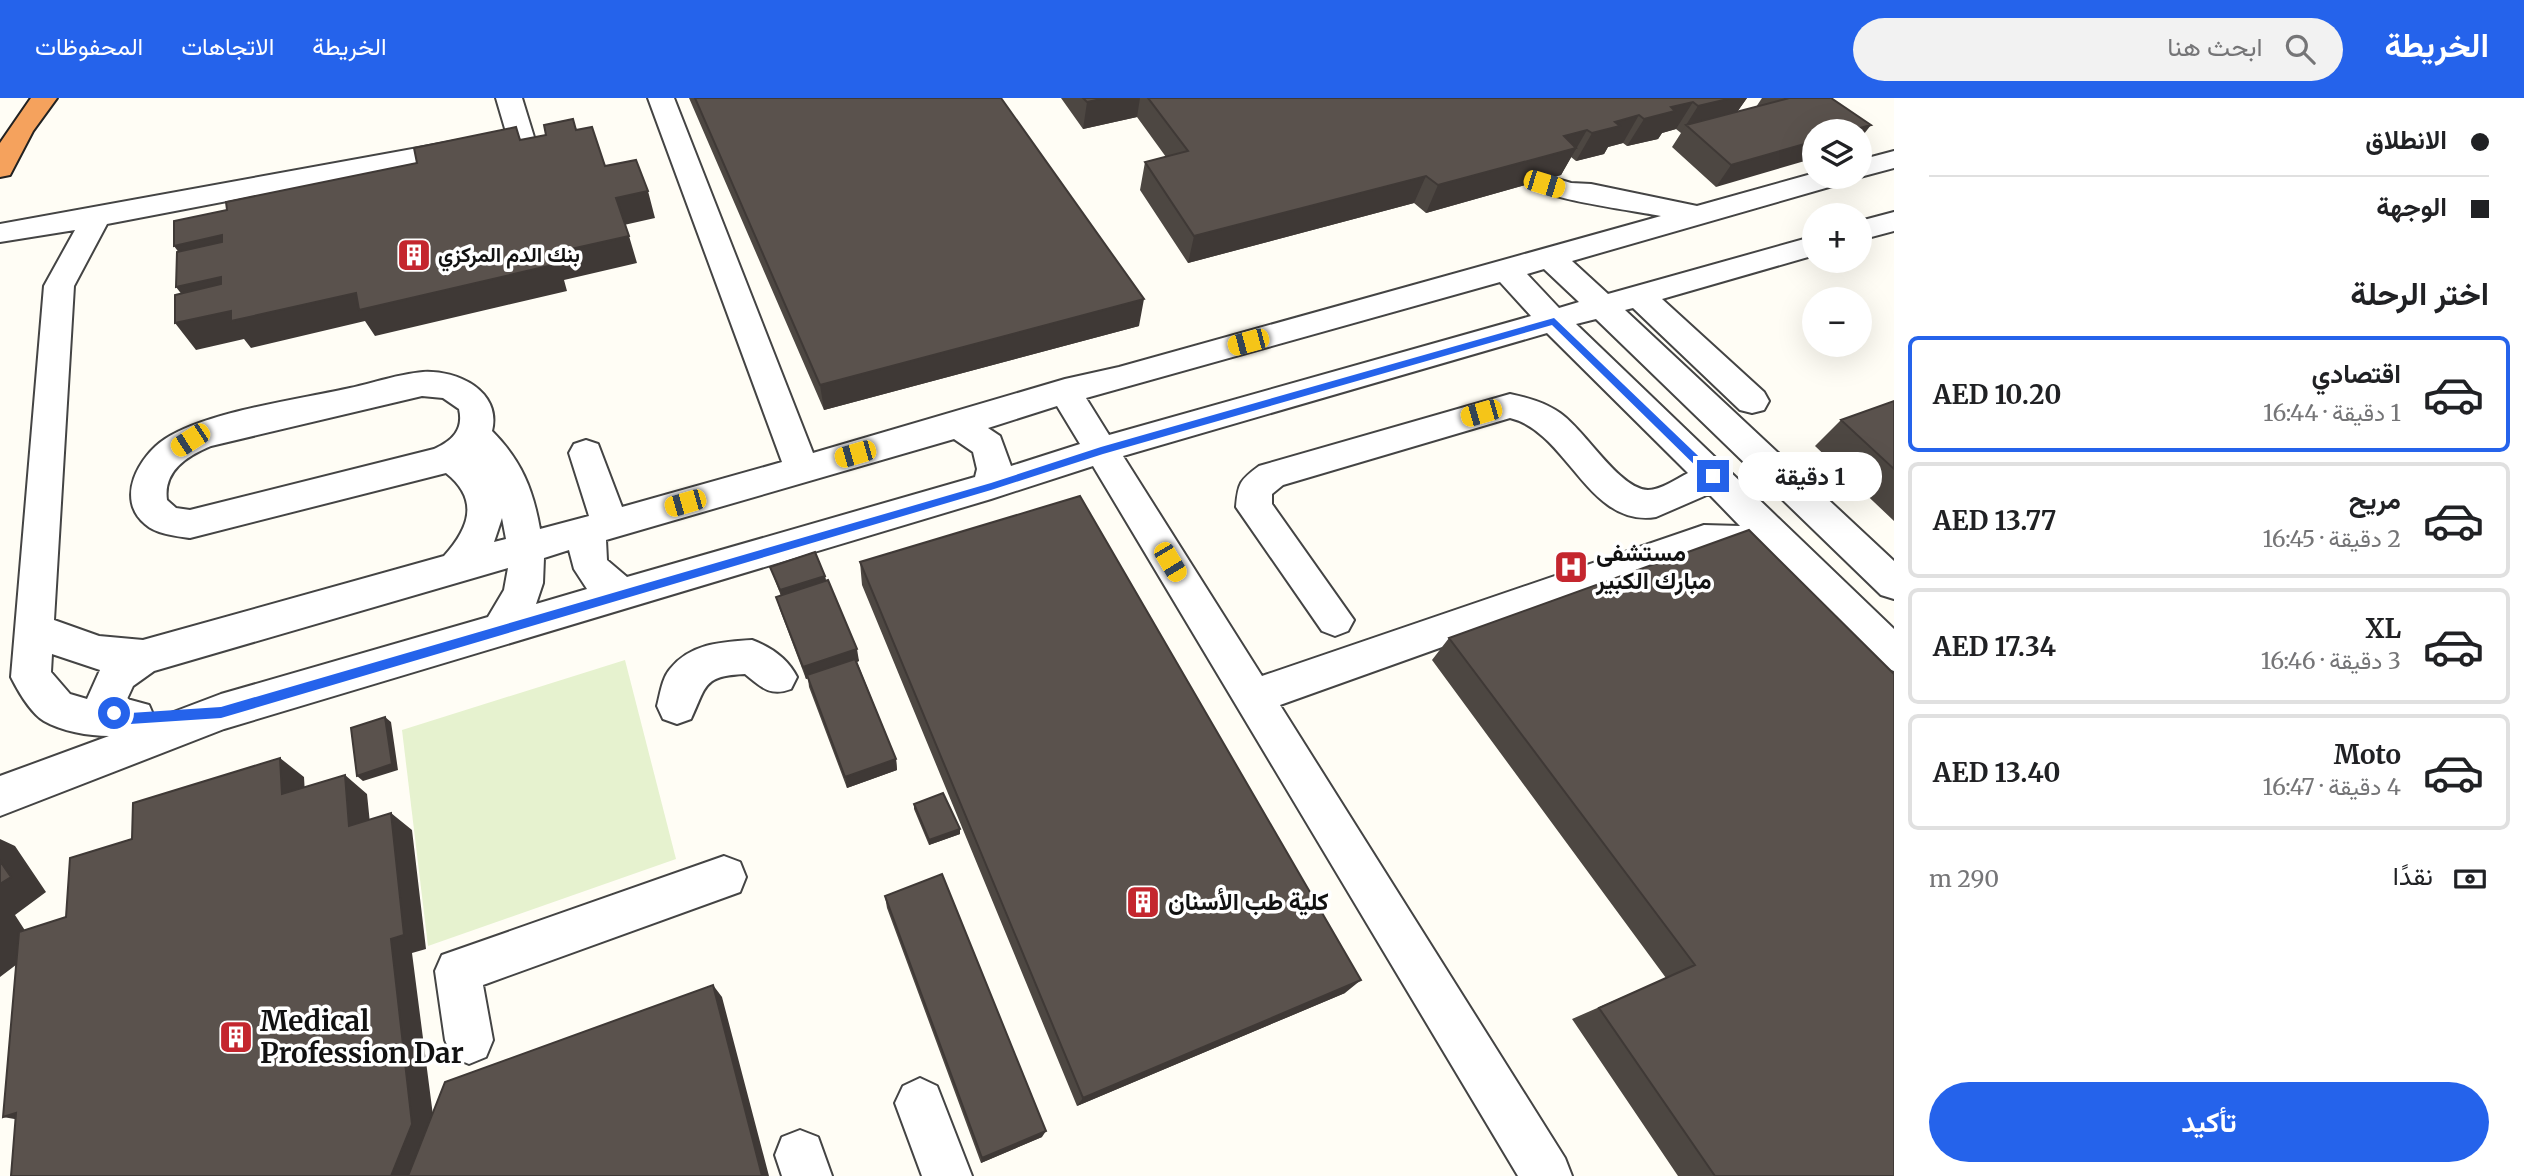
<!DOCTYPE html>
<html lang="ar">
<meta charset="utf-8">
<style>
:root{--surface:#fff;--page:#f2f2f2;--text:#202124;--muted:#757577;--line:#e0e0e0;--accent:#2563eb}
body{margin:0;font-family:Merriweather,Vazirmatn,serif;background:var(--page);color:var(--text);direction:rtl;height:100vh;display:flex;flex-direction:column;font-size:26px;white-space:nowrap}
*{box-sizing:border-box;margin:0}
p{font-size:23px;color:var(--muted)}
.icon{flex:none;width:38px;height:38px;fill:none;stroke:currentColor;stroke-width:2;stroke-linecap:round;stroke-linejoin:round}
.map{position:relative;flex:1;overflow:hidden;direction:ltr}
.side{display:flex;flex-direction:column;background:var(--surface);width:630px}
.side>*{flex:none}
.banner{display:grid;align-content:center;height:154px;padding:0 35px;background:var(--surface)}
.fabs{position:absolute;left:1802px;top:21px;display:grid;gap:14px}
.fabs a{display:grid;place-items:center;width:70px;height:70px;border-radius:50%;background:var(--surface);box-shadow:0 7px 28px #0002;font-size:35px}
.end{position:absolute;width:32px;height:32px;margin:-16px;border:9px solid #2563eb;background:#fff;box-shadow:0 0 0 4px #fff}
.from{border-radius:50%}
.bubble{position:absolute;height:49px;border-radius:24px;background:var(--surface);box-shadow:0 7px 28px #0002;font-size:23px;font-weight:700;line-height:49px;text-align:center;direction:rtl}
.car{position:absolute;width:21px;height:42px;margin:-21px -10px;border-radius:9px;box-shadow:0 0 5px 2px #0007;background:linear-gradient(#f5c518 24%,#345 0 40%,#f5c518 0 76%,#345 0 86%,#f5c518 0)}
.banner b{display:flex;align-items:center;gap:24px;height:66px;font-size:26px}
.banner b+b{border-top:2px solid var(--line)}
.banner i{width:18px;height:18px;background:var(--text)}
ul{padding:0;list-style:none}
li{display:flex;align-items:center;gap:21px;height:116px;margin:0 14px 10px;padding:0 21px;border:4px solid var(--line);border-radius:10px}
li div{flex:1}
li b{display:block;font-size:26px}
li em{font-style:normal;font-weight:700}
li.active{border-color:var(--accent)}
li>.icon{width:63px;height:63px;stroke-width:1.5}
h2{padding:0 35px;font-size:32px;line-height:84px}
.pay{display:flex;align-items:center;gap:18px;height:77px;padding:0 35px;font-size:26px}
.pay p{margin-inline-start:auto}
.button{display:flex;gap:14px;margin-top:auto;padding:14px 35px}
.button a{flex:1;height:80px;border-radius:42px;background:var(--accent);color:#fff;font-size:28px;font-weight:700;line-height:80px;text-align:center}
header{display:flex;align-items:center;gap:42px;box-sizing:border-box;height:98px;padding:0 35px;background:var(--accent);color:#fff}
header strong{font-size:33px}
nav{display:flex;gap:38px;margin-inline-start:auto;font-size:24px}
.search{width:490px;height:63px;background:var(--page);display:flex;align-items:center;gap:18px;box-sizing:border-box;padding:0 24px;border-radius:38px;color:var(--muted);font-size:26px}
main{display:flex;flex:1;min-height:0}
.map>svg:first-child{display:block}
</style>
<header>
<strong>الخريطة</strong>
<div class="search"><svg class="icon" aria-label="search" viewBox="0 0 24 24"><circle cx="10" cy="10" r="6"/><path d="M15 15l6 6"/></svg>ابحث هنا</div>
<nav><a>الخريطة</a><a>الاتجاهات</a><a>المحفوظات</a></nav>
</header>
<main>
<section class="side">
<div class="banner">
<b><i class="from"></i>الانطلاق</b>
<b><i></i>الوجهة</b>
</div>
<h2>اختر الرحلة</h2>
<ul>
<li class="active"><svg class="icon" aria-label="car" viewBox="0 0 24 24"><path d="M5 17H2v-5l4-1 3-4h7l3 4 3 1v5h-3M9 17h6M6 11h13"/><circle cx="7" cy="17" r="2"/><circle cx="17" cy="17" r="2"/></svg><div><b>اقتصادي</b><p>1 دقيقة · 16:44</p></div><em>AED 10.20</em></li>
<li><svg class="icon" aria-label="car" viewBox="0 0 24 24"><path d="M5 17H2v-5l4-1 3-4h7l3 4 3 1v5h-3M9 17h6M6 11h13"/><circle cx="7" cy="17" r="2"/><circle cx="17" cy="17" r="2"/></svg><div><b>مريح</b><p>2 دقيقة · 16:45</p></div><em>AED 13.77</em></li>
<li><svg class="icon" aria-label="car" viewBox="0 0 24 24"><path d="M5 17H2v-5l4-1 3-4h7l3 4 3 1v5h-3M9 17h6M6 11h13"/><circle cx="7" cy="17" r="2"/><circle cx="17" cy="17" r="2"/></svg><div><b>XL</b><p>3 دقيقة · 16:46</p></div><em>AED 17.34</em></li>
<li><svg class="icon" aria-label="car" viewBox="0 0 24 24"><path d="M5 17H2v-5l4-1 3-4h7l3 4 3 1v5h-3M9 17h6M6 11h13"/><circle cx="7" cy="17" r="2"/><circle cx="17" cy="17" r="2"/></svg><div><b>Moto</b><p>4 دقيقة · 16:47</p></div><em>AED 13.40</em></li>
</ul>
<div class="pay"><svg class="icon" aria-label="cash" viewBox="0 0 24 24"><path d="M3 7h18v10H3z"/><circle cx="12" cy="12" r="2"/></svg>نقدًا<p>290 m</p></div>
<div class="button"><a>تأكيد</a></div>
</section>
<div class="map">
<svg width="1894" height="1078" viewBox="0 0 1894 1078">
<rect width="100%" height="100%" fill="#fffdf5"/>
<path fill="#e6f2cf" d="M 625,562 L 676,761 L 428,848 L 402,632 Z"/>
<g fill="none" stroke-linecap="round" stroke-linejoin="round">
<g stroke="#444" stroke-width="4">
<path id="minor" d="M 496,0 L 522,0 L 534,39 L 531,45 L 107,126 L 74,188 L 54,522 L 99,538 L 143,542 L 444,458 C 469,430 480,402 446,375 L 190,440 C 175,438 156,436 145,426 C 115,401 139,358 165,341 C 209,313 297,302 350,290 C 373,285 399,276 423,274 C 457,272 502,293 492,333 C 521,362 533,391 540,431 L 589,418 L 569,355 L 574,346 L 586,342 L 598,346 L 622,409 L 782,364 L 648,0 L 674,0 L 813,355 L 1065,281 L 1119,269 L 1661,118 C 1637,113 1540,101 1530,86 L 1534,80 L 1544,77 L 1571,85 L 1591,86 L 1697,108 L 1815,75 L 1815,79 L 1847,79 L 1843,85 L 1572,163 L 1608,196 L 1815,138 L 1815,157 L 1662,201 L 1764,294 L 1769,303 L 1764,312 L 1752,315 L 1740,312 L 1633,210 L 1625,212 L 1894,463 L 1894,501 L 1881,497 L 1596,221 L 1576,226 L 1894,531 L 1894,573 L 1880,568 L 1782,470 L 1739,456 L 1705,455 L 1280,607 L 1565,1060 L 1572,1078 L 1518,1078 L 1093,368 L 991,401 L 224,631 L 0,718 L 0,678 L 109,638 C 89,638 61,633 44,623 C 31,615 18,593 11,579 L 44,188 L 75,132 L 0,144 L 0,126 L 506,34 ZM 1544,171 L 1579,204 L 1559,210 L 1527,176 ZM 1500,184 L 1531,218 L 1109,337 L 1086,300 ZM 1547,235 L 1688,375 C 1676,381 1661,392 1648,392 C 1619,391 1585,332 1560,315 C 1544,304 1528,300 1510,296 L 1259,368 C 1240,382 1238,385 1236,409 L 1322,533 L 1335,538 L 1348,533 L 1354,522 L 1272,406 L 1272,396 L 1283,387 L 1510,320 C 1568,334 1588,430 1656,419 L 1709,396 L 1740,428 L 1704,427 L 1262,578 L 1123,358 ZM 422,298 L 443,300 L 459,311 C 464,332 452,343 434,351 L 190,412 L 176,410 L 167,402 C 163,373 187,358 211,348 ZM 1057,308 L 1080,346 L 1011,368 L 1000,338 L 988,330 ZM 954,341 L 973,354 L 977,371 L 975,379 L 627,479 L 607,462 L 606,442 ZM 502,420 L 506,441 L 494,444 ZM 569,452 L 574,471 L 587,491 L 536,506 L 543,485 L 544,460 ZM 508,470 L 504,492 L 488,519 L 221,596 L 155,621 L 149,607 L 127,601 L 133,588 L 154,573 ZM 52,556 L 100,572 L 87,601 L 70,596 L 51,574 Z
M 1894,53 L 1894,70 L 1860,79 L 1857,79 L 1860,79 L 1860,62 Z
M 1894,114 L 1894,133 L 1860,142 L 1860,123 Z
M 752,542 C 771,549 788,561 797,579 L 791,591 C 770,599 761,589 745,576 C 703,578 707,587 691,621 L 677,626 L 663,621 L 657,608 C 660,597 662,580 670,571 C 691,545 722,544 752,542 Z
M 724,758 L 740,764 L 746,779 L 740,794 L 483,887 L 493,942 L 486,959 L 469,966 L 452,959 L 445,942 L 435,873 L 442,857 Z
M 920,980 L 937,988 L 972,1078 L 922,1078 L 895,1005 L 903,988 Z
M 800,1032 L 818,1039 L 832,1078 L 782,1078 L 775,1057 L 782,1039 Z"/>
</g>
<g stroke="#222" stroke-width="4">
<path id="highway" d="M 31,0 L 57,0 L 33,33 L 10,77 L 0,79 L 0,45 Z"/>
</g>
<use href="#minor" fill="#fff" fill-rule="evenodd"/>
<use href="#highway" fill="#f5a25d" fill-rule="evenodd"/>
</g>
<path fill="#4d4742" d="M 689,0 L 1001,0 L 1139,228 L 824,312 Z
M 1061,0 L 1747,0 L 1737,14 L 1756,9 L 1762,0 L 1831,0 L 1716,89 L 1672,49 L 1681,35 L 1676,31 L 1662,35 L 1658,41 L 1627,48 L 1623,45 L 1608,49 L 1604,56 L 1576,63 L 1571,59 L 1561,77 L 1426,115 L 1414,105 L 1188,165 L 1140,92 L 1145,64 L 1166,59 L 1137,19 L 1083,31 Z
M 1894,303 L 1894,423 L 1815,348 L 1841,322 Z
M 860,464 L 1345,895 L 1077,1008 L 862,487 Z
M 770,469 L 825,478 L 826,483 L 859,563 L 857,564 L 896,661 L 897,672 L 847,690 L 809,589 L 808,580 L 806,581 L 780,512 L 776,499 L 781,498 Z
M 1449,540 L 1894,1078 L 1678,1078 L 1572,921 L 1666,880 L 1432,562 Z
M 914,706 L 960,736 L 929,747 L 914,711 Z
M 885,798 L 1042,1039 L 981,1065 L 887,810 Z"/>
<path fill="#3f3936" d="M 1106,0 L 1140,0 L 1137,19 L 1083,31 L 1087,4 Z
M 1724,0 L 1747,0 L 1735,17 L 1686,27 L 1681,35 L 1698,8 Z
M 1693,4 L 1676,31 L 1662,35 L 1658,41 L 1627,48 L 1644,21 L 1671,9 Z
M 1639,17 L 1623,45 L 1608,49 L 1604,56 L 1576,63 L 1592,35 L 1615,24 Z
M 1871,27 L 1860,41 L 1860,33 L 1849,33 Z
M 1587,32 L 1561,77 L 1426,115 L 1438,87 L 1564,38 Z
M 1815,43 L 1815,60 L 1716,89 L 1731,67 Z
M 1426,78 L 1414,105 L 1188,165 L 1194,138 Z
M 648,93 L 655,120 L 624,127 L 616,100 Z
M 222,137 L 241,164 L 194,175 L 174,148 Z
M 629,138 L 637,165 L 564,182 L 567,193 L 375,238 L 365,223 L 251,250 L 244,241 L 196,252 L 175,225 L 231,213 L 356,195 L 553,155 Z
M 221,179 L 240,206 L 197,216 L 176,189 Z
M 1144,201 L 1139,228 L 824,312 L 820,287 Z
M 825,478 L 826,484 L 781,499 L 780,492 Z
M 857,551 L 859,563 L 806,581 L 803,569 Z
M 385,619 L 391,624 L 398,672 L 363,683 L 357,678 Z
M 280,660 L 304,679 L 306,714 L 282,696 Z
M 896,661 L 897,672 L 847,690 L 845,679 Z
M 345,677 L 367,696 L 372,745 L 349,728 Z
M 391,715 L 412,732 L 426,851 L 412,855 L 435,1033 L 417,1078 L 391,1078 Z
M 960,731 L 960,736 L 929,747 L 929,742 Z
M 0,741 L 15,748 L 46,794 L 15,817 L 37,851 L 0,879 Z
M 1361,882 L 1345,895 L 1077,1008 L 1083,1000 Z
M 713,887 L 722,899 L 769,1078 L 762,1078 Z
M 16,1015 L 43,1026 L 3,1019 Z
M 1046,1033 L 1042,1039 L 981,1065 L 982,1060 Z"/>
<path fill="#5a524d" stroke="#3f3936" stroke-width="2" d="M 695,0 L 1001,0 L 1144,201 L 820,287 Z
M 1083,0 L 1106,0 L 1087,4 Z
M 1148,0 L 1728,0 L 1728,1 L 1698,8 L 1693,4 L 1671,9 L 1675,13 L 1644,21 L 1639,17 L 1615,24 L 1620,28 L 1592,35 L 1587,32 L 1564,38 L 1576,50 L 1438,87 L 1426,78 L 1194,138 L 1145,64 L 1188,53 Z
M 1784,0 L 1831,0 L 1871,27 L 1849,33 L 1815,33 L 1815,43 L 1731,67 L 1686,27 L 1786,1 Z
M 573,21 L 576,32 L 592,29 L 605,68 L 636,62 L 648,93 L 616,100 L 629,138 L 553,155 L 557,166 L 359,212 L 356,195 L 231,223 L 231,213 L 175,225 L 175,197 L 221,186 L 221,179 L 176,189 L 177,154 L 222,144 L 222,137 L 174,148 L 174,123 L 227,112 L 226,104 L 417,65 L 414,50 L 516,29 L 520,42 L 546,37 L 544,27 Z
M 1894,303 L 1894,371 L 1841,322 Z
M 1080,398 L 1361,882 L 1083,1000 L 860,464 Z
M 1749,432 L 1894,576 L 1894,1078 L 1715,1078 L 1599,910 L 1695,867 L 1449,540 Z
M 815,454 L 825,478 L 780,492 L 770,469 Z
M 828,482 L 857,551 L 803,569 L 776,499 Z
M 855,561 L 896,661 L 845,679 L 807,577 Z
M 385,619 L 392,666 L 357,678 L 351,630 Z
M 280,660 L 282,696 L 345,677 L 349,728 L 391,715 L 404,837 L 391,841 L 412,1026 L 391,1078 L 11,1078 L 16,1015 L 3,1019 L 19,834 L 66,819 L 70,760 L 132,741 L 133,705 Z
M 943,695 L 960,731 L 929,742 L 914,706 Z
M 0,763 L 11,779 L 0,786 Z
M 942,776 L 1046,1033 L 982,1060 L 885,798 Z
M 713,887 L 762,1078 L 408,1078 L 445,984 Z"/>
<path fill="#2563eb" d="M 1554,220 L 1717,376 L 1717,381 L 1709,381 L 1552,227 L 1103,356 L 991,392 L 221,620 L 130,626 L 110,619 L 108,615 L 114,610 L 130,615 L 221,609 L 991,385 L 1101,349 Z"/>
<defs>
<g id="building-square" transform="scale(1.75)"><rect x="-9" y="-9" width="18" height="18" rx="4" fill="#c4262e" stroke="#fff"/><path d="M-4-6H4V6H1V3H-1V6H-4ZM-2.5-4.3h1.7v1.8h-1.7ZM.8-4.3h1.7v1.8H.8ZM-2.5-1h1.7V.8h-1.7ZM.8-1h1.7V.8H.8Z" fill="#fff"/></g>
<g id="hospital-square" transform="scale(1.75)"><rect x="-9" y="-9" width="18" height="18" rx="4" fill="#c4262e" stroke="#fff"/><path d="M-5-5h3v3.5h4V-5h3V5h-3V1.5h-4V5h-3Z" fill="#fff"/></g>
</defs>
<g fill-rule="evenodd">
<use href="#building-square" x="414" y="157"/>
<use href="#hospital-square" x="1571" y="469"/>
<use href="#building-square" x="1143" y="804"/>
<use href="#building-square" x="236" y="939"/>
</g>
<g text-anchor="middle" stroke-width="7" stroke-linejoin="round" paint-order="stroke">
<g font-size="21" font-weight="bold" fill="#111" stroke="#fff" text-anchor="start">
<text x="438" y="164">بنك الدم المركزي</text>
</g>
<g font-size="24" font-weight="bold" fill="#111" stroke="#fff" text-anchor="start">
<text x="1596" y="463">مستشفى<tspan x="1596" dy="28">مبارك الكبير</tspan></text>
<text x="1168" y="812">كلية طب الأسنان</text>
</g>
<g font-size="28" font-weight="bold" fill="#111" stroke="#fff" text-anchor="start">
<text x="260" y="933">Medical<tspan x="260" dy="32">Profession Dar</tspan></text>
</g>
</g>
</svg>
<div class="fabs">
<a><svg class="icon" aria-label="layers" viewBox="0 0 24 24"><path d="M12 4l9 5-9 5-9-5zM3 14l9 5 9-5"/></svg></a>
<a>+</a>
<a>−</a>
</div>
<i class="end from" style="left:114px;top:615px"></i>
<i class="end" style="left:1713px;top:378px"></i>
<div class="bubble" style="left:1738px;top:354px;width:144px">1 دقيقة</div>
<i class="car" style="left:1544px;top:86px;rotate:107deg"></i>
<i class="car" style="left:1248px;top:244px;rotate:255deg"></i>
<i class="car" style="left:1481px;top:315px;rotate:254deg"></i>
<i class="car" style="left:190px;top:342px;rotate:237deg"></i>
<i class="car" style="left:855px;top:356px;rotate:254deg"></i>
<i class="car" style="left:685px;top:405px;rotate:254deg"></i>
<i class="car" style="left:1170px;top:464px;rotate:149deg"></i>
</div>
</main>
